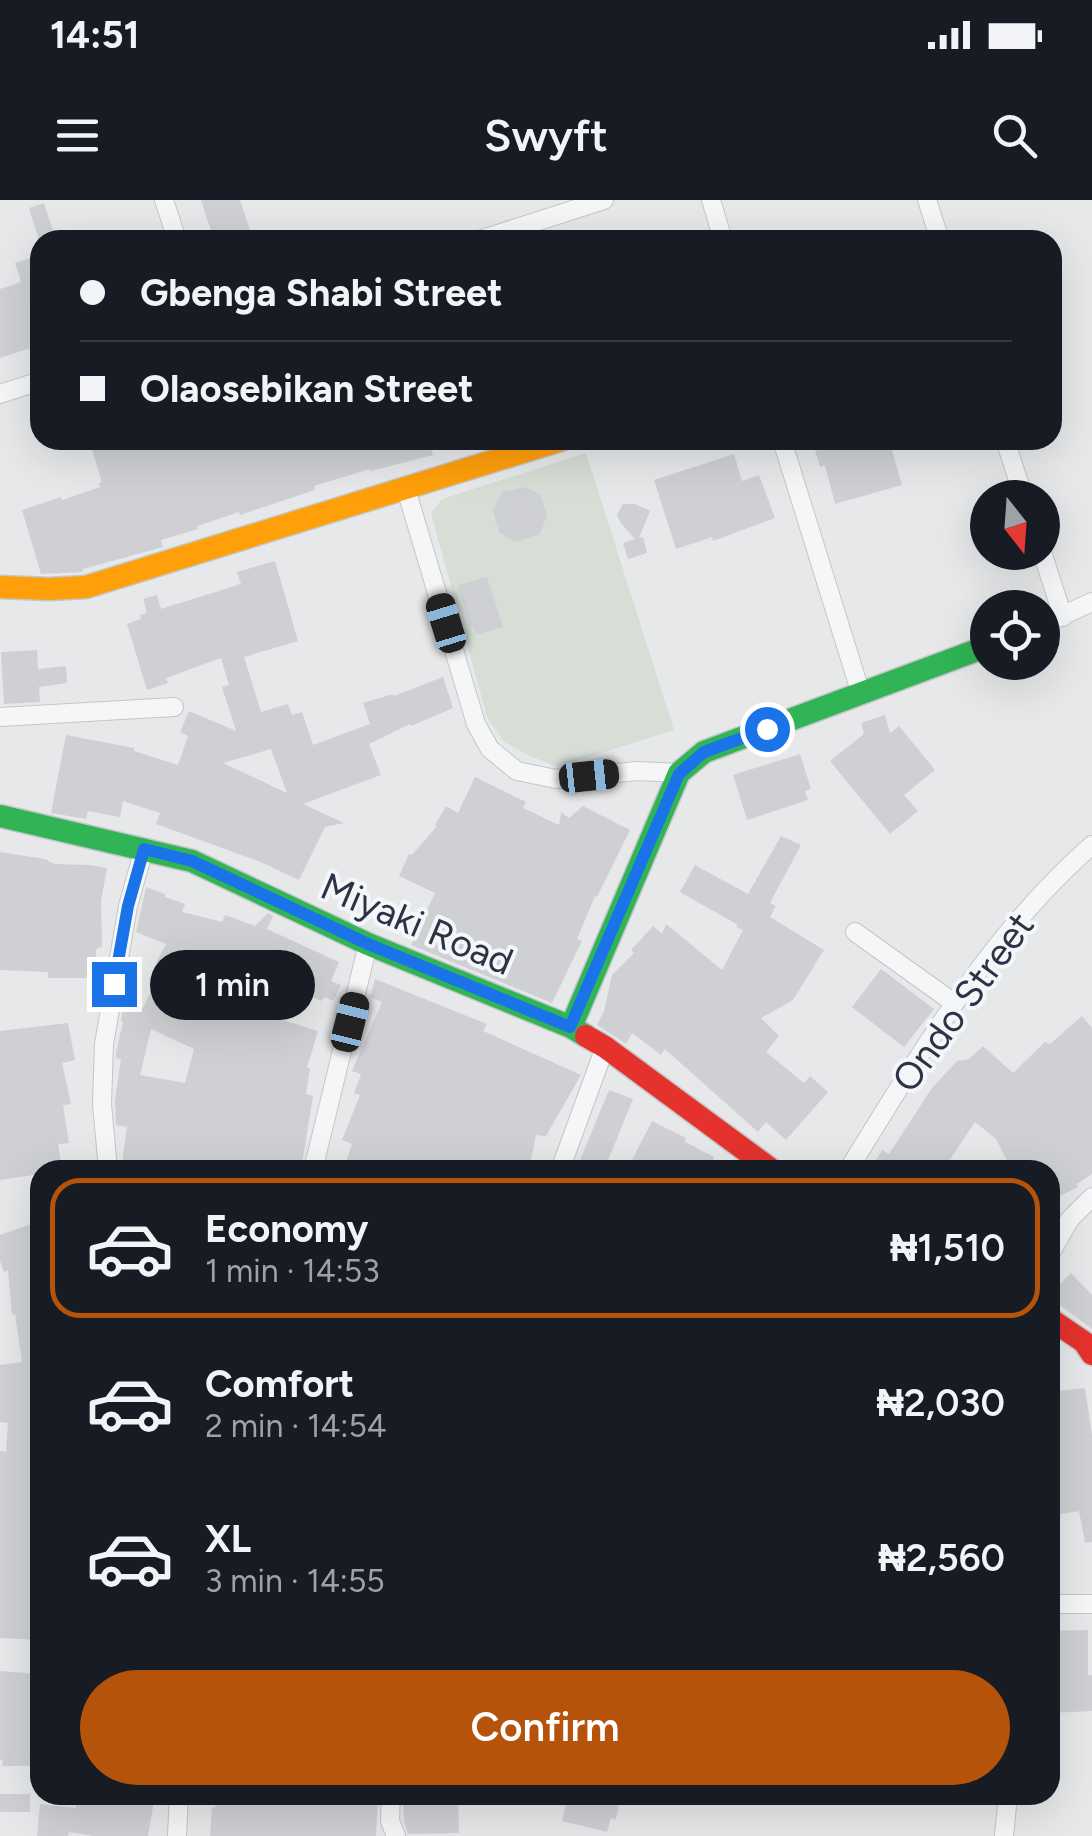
<!DOCTYPE html>
<meta charset="utf-8">
<style>
:root{--surface:#171b24;--page:#242831;--text:#f1f3f6;--muted:#9ea1a6;--line:#363941;--accent:#b45309}
body{margin:0;font-family:Figtree,sans-serif;background:var(--page);color:var(--text);height:100vh;display:flex;flex-direction:column;font-size:38px;white-space:nowrap}
*{box-sizing:border-box;margin:0}
p{font-size:32px;color:var(--muted)}
.icon{flex:none;width:55px;height:55px;fill:none;stroke:currentColor;stroke-width:2;stroke-linecap:round;stroke-linejoin:round}
.map{position:relative;flex:1;overflow:hidden}
.drawer{position:absolute;left:30px;top:960px;width:1030px;height:645px;display:flex;flex-direction:column;background:var(--surface);border-radius:30px;box-shadow:0 10px 40px #0002}
.drawer>*{flex:none}
.top-card{position:absolute;left:30px;top:30px;width:1032px;height:220px;border-radius:30px;box-shadow:0 10px 40px #0002;display:grid;align-content:center;height:220px;padding:0 50px;background:var(--surface)}
.needle{width:65px;rotate:163deg}
.buttons{position:absolute;left:970px;top:280px;display:grid;gap:20px}
.buttons a{display:grid;place-items:center;width:90px;height:90px;border-radius:50%;background:var(--surface);box-shadow:0 10px 40px #0002;font-size:50px}
.end{position:absolute;width:45px;height:45px;margin:-22px;border:12px solid #1a73e8;background:#fff;box-shadow:0 0 0 5px #fff}
.from{border-radius:50%}
.bubble{position:absolute;height:70px;border-radius:35px;background:var(--surface);box-shadow:0 10px 40px #0002;font-size:32px;font-weight:600;line-height:70px;text-align:center}
.car{position:absolute;width:30px;height:60px;margin:-30px -15px;border-radius:12px;box-shadow:0 0 8px 2px #0007;background:linear-gradient(#222 24%,#8ab4d8 0 40%,#222 0 76%,#8ab4d8 0 86%,#222 0)}
.top-card b{display:flex;align-items:center;gap:35px;height:95px;font-size:38px}
.top-card b+b{border-top:2px solid var(--line)}
.top-card i{width:25px;height:25px;background:var(--text)}
ul{padding:18px 0 0;list-style:none}
li{display:flex;align-items:center;gap:30px;height:140px;margin:0 20px 15px;padding:0 30px;border:5px solid transparent;border-radius:30px}
li div{flex:1}
li b{display:block;font-size:38px}
li em{font-style:normal;font-weight:600}
li.on{border-color:var(--accent)}
li>.icon{width:90px;height:90px;stroke-width:1.5}
.button{display:flex;gap:20px;margin-top:auto;padding:20px 50px}
.button a{flex:1;height:115px;border-radius:60px;background:var(--accent);color:#fff;font-size:40px;font-weight:600;line-height:115px;text-align:center}
.status{display:flex;justify-content:space-between;align-items:center;height:70px;padding:0 50px;background:var(--surface);direction:ltr}
.status svg{height:28px;fill:currentColor}
header{display:flex;justify-content:space-between;align-items:center;height:130px;padding:0 50px;background:var(--surface);font-size:45px;font-weight:600}
.map>svg:first-child{display:block}
</style>
<div class="status"><b>14:51</b><svg viewBox="0 0 49 12"><path d="M0 12V9h3v3zM5 12V6h3v6zM10 12V3h3v9zM15 12V0h3v12zM26 1h20v11H26zM47 4h2v5h-2z"/></svg></div>
<header><svg class="icon" aria-label="menu" viewBox="0 0 24 24"><path d="M4 6h16M4 12h16M4 18h16"/></svg>Swyft<svg class="icon" aria-label="search" viewBox="0 0 24 24"><circle cx="10" cy="10" r="6"/><path d="M15 15l6 6"/></svg></header>
<div class="map">
<svg width="1092" height="1636" viewBox="0 0 1092 1636">
<rect width="100%" height="100%" fill="#e6e8ea"/>
<path fill="#d6ded6" d="M 586,253 L 674,530 L 557,567 L 530,556 L 504,542 L 487,517 L 431,313 L 442,299 Z"/>
<path fill="#ced0d3" fill-rule="evenodd" d="M 201,0 L 240,0 L 253,40 L 214,40 Z
M 44,3 L 56,40 L 39,40 L 29,8 Z
M 40,55 L 40,145 L 0,158 L 0,89 L 21,82 L 15,63 Z
M 89,240 L 341,240 L 345,250 L 378,240 L 429,240 L 433,255 L 371,271 L 370,269 L 314,286 L 315,290 L 240,315 L 239,312 L 197,326 L 198,329 L 161,340 L 163,347 L 83,369 L 83,372 L 41,374 L 22,310 L 61,297 L 62,300 L 100,287 L 99,283 L 102,282 Z
M 812,240 L 889,240 L 902,285 L 835,304 L 825,265 L 820,267 Z
M 734,254 L 742,281 L 759,275 L 775,318 L 713,341 L 712,337 L 676,349 L 654,280 Z
M 524,287 L 540,294 L 547,315 L 540,334 L 515,342 L 499,332 L 493,310 L 502,292 Z
M 623,304 L 635,304 L 650,311 L 639,338 L 643,337 L 647,353 L 628,359 L 623,343 L 635,339 L 620,322 L 617,315 Z
M 275,361 L 298,441 L 244,457 L 261,512 L 288,504 L 292,515 L 302,512 L 313,545 L 370,524 L 363,503 L 393,494 L 394,496 L 443,477 L 453,508 L 411,526 L 410,524 L 369,544 L 381,575 L 303,604 L 344,623 L 325,627 L 299,680 L 261,662 L 156,624 L 160,613 L 123,601 L 120,617 L 88,611 L 86,619 L 51,613 L 66,535 L 134,548 L 134,551 L 178,565 L 188,536 L 180,532 L 189,511 L 236,531 L 222,487 L 229,485 L 221,458 L 166,478 L 168,483 L 147,490 L 127,424 L 141,419 L 140,415 L 147,413 L 143,399 L 157,395 L 161,409 L 241,384 L 237,372 ZM 271,549 L 287,593 L 223,563 Z
M 487,377 L 503,427 L 476,435 L 473,426 L 470,427 L 458,385 Z
M 37,450 L 38,469 L 66,466 L 67,483 L 39,487 L 40,502 L 4,504 L 1,452 Z
M 885,515 L 890,533 L 899,526 L 935,570 L 904,595 L 918,611 L 890,634 L 830,561 L 864,534 L 861,523 Z
M 800,554 L 811,589 L 805,591 L 808,600 L 747,620 L 733,575 Z
M 475,577 L 526,602 L 523,608 L 559,625 L 561,612 L 569,618 L 583,606 L 630,630 L 597,697 L 595,696 L 577,739 L 582,741 L 552,803 L 411,745 L 435,693 L 399,676 L 409,654 L 412,655 L 437,626 L 435,625 L 446,606 L 458,613 Z
M 781,636 L 801,645 L 770,703 L 776,706 L 770,717 L 824,750 L 793,800 L 761,818 L 779,836 L 766,852 L 804,883 L 810,876 L 828,892 L 786,940 L 766,922 L 758,932 L 665,849 L 661,855 L 632,833 L 626,844 L 597,825 L 604,811 L 612,775 L 634,753 L 631,750 L 653,726 L 662,734 L 666,724 L 722,770 L 743,730 L 736,727 L 738,725 L 680,692 L 695,665 L 748,694 Z
M 0,652 L 45,659 L 54,664 L 88,665 L 107,668 L 101,701 L 102,747 L 96,749 L 95,778 L 48,778 L 48,772 L 0,770 Z
M 146,687 L 165,694 L 165,697 L 185,704 L 182,712 L 222,722 L 225,715 L 255,726 L 268,713 L 273,716 L 267,729 L 339,762 L 331,781 L 341,785 L 333,801 L 325,797 L 321,801 L 278,781 L 266,815 L 318,831 L 307,868 L 310,868 L 306,894 L 313,896 L 301,970 L 121,970 L 127,927 L 116,925 L 115,900 L 121,859 L 116,858 L 116,852 L 123,822 L 121,821 L 124,800 L 143,808 L 163,767 L 156,763 L 166,744 L 136,732 ZM 151,829 L 194,849 L 185,883 L 140,875 Z
M 881,769 L 934,809 L 904,847 L 852,807 Z
M 375,779 L 487,824 L 483,831 L 581,875 L 546,936 L 536,935 L 529,970 L 343,970 L 352,944 L 342,940 L 360,895 L 354,893 L 361,874 L 352,871 L 382,802 L 370,797 Z
M 1082,816 L 1092,828 L 1092,974 L 1077,984 L 1078,987 L 1050,1001 L 1050,970 L 1012,970 L 996,939 L 975,922 L 943,970 L 870,970 L 882,950 L 889,954 L 932,888 L 957,861 L 969,859 L 983,846 L 1013,873 L 1045,842 L 1050,844 Z
M 68,823 L 75,860 L 62,863 L 71,904 L 63,905 L 69,943 L 58,944 L 62,970 L 40,970 L 40,974 L 0,980 L 0,831 Z
M 609,890 L 633,899 L 604,970 L 576,970 Z
M 652,921 L 686,938 L 685,942 L 714,957 L 713,960 L 728,970 L 627,970 Z
M 40,1021 L 40,1440 L 0,1438 L 0,1251 L 6,1252 L 8,1223 L 0,1222 L 0,1165 L 22,1162 L 15,1114 L 12,1115 L 8,1070 L 4,1072 L 0,1061 L 0,1035 Z
M 1071,1073 L 1092,1095 L 1092,1129 L 1050,1098 L 1050,1094 Z
M 1085,1188 L 1092,1235 L 1092,1342 L 1085,1343 L 1079,1311 L 1051,1316 L 1050,1192 Z
M 1088,1430 L 1088,1475 L 1092,1475 L 1092,1511 L 1051,1513 L 1050,1431 Z
M 0,1471 L 40,1474 L 39,1566 L 2,1566 L 3,1560 L 0,1560 Z
M 0,1594 L 30,1594 L 30,1612 L 0,1612 Z
M 77,1595 L 155,1595 L 148,1636 L 94,1636 L 69,1632 L 68,1636 L 37,1636 L 40,1604 L 76,1608 Z
M 216,1595 L 378,1595 L 376,1636 L 210,1636 L 212,1607 L 215,1608 Z
M 403,1595 L 458,1595 L 459,1633 L 408,1634 L 404,1622 Z
M 572,1595 L 621,1595 L 616,1619 L 611,1618 L 607,1632 L 562,1621 L 566,1604 L 571,1605 Z"/>
<g fill="none" stroke-linecap="round" stroke-linejoin="round">
<g stroke="#c4c6c8" stroke-width="20">
<path id="street" d="M 164,0 L 177,40
M 711,0 L 723,40
M 927,0 L 940,40
M 479,40 L 604,0
M 0,194 L 40,181
M 782,240 L 861,494
M 1005,240 L 1024,298
M 406,289 L 476,524 L 490,549 L 517,571 L 556,579 L 637,571 L 679,573
M 1042,352 L 1063,417
M 1042,425 L 1092,402
M 0,517 L 174,507
M 855,732 L 954,803
M 108,970 L 102,904 L 104,844 L 128,706 L 144,649
M 313,970 L 368,744
M 560,970 L 605,847
M 848,970 C 919,856 989,735 1092,645
M 1050,1054 L 1070,1019 L 1092,997
M 1050,1404 L 1092,1404
M 391,1595 L 390,1621 L 396,1636
M 177,1636 L 179,1595
M 1004,1636 L 1008,1595"/>
</g>
<g stroke="#c4c6c8" stroke-width="25">
<path id="fast" d="M 0,616 L 192,661 L 368,744 L 571,827 L 586,836
M 571,827 L 679,573 L 704,552 L 988,446"/>
</g>
<g stroke="#c4c6c8" stroke-width="25">
<path id="slow" d="M 0,387 L 49,389 L 86,387 L 561,240"/>
</g>
<g stroke="#c4c6c8" stroke-width="25">
<path id="jam" d="M 586,836 L 605,847 L 772,970
M 1050,1119 L 1084,1142 L 1092,1154"/>
</g>
<use href="#street" stroke="#f5f6f7" stroke-width="18"/>
<use href="#fast" stroke="#30b455" stroke-width="22"/>
<use href="#slow" stroke="#ff9f0a" stroke-width="22"/>
<use href="#jam" stroke="#e5322d" stroke-width="22"/>
</g>
<g fill="none" stroke-linecap="round" stroke-linejoin="round">
<path stroke="#1a73e8" stroke-width="12" d="M 114,784 L 128,706 L 144,649 L 192,661 L 368,744 L 570,827 L 679,574 L 704,552 L 767,529"/>
</g>
<g text-anchor="middle" stroke-width="8" stroke-linejoin="round" paint-order="stroke">
<g font-size="38" fill="#2b3445" stroke="#f4f6f9">
<text transform="translate(417 724) rotate(23)" y="13">Miyaki Road</text>
<text transform="translate(963 802) rotate(-54)" y="13">Ondo Street</text>
</g>
</g>
</svg>
<div class="buttons">
<a><svg class="needle" viewBox="-14 -14 28 28"><path d="M0-13l5 13h-10z" fill="#e53935"/><path d="M0 13l5-13h-10z" fill="#9ea1a6"/></svg></a>
<a><svg class="icon" aria-label="locate" viewBox="0 0 24 24"><circle cx="12" cy="12" r="6"/><path d="M12 2v4M12 18v4M2 12h4M18 12h4"/></svg></a>
</div>
<i class="end from" style="left:767px;top:529px"></i>
<i class="end" style="left:114px;top:784px"></i>
<div class="bubble" style="left:150px;top:750px;width:165px">1 min</div>
<i class="car" style="left:446px;top:423px;rotate:343deg"></i>
<i class="car" style="left:589px;top:576px;rotate:84deg"></i>
<i class="car" style="left:350px;top:822px;rotate:14deg"></i>
<div class="top-card">
<b><i class="from"></i>Gbenga Shabi Street</b>
<b><i></i>Olaosebikan Street</b>
</div>
<section class="drawer">
<ul>
<li class="on"><svg class="icon" aria-label="car" viewBox="0 0 24 24"><path d="M5 17H2v-5l4-1 3-4h7l3 4 3 1v5h-3M9 17h6M6 11h13"/><circle cx="7" cy="17" r="2"/><circle cx="17" cy="17" r="2"/></svg><div><b>Economy</b><p>1 min · 14:53</p></div><em>₦1,510</em></li>
<li><svg class="icon" aria-label="car" viewBox="0 0 24 24"><path d="M5 17H2v-5l4-1 3-4h7l3 4 3 1v5h-3M9 17h6M6 11h13"/><circle cx="7" cy="17" r="2"/><circle cx="17" cy="17" r="2"/></svg><div><b>Comfort</b><p>2 min · 14:54</p></div><em>₦2,030</em></li>
<li><svg class="icon" aria-label="car" viewBox="0 0 24 24"><path d="M5 17H2v-5l4-1 3-4h7l3 4 3 1v5h-3M9 17h6M6 11h13"/><circle cx="7" cy="17" r="2"/><circle cx="17" cy="17" r="2"/></svg><div><b>XL</b><p>3 min · 14:55</p></div><em>₦2,560</em></li>
</ul>
<div class="button"><a>Confirm</a></div>
</section>
</div>
